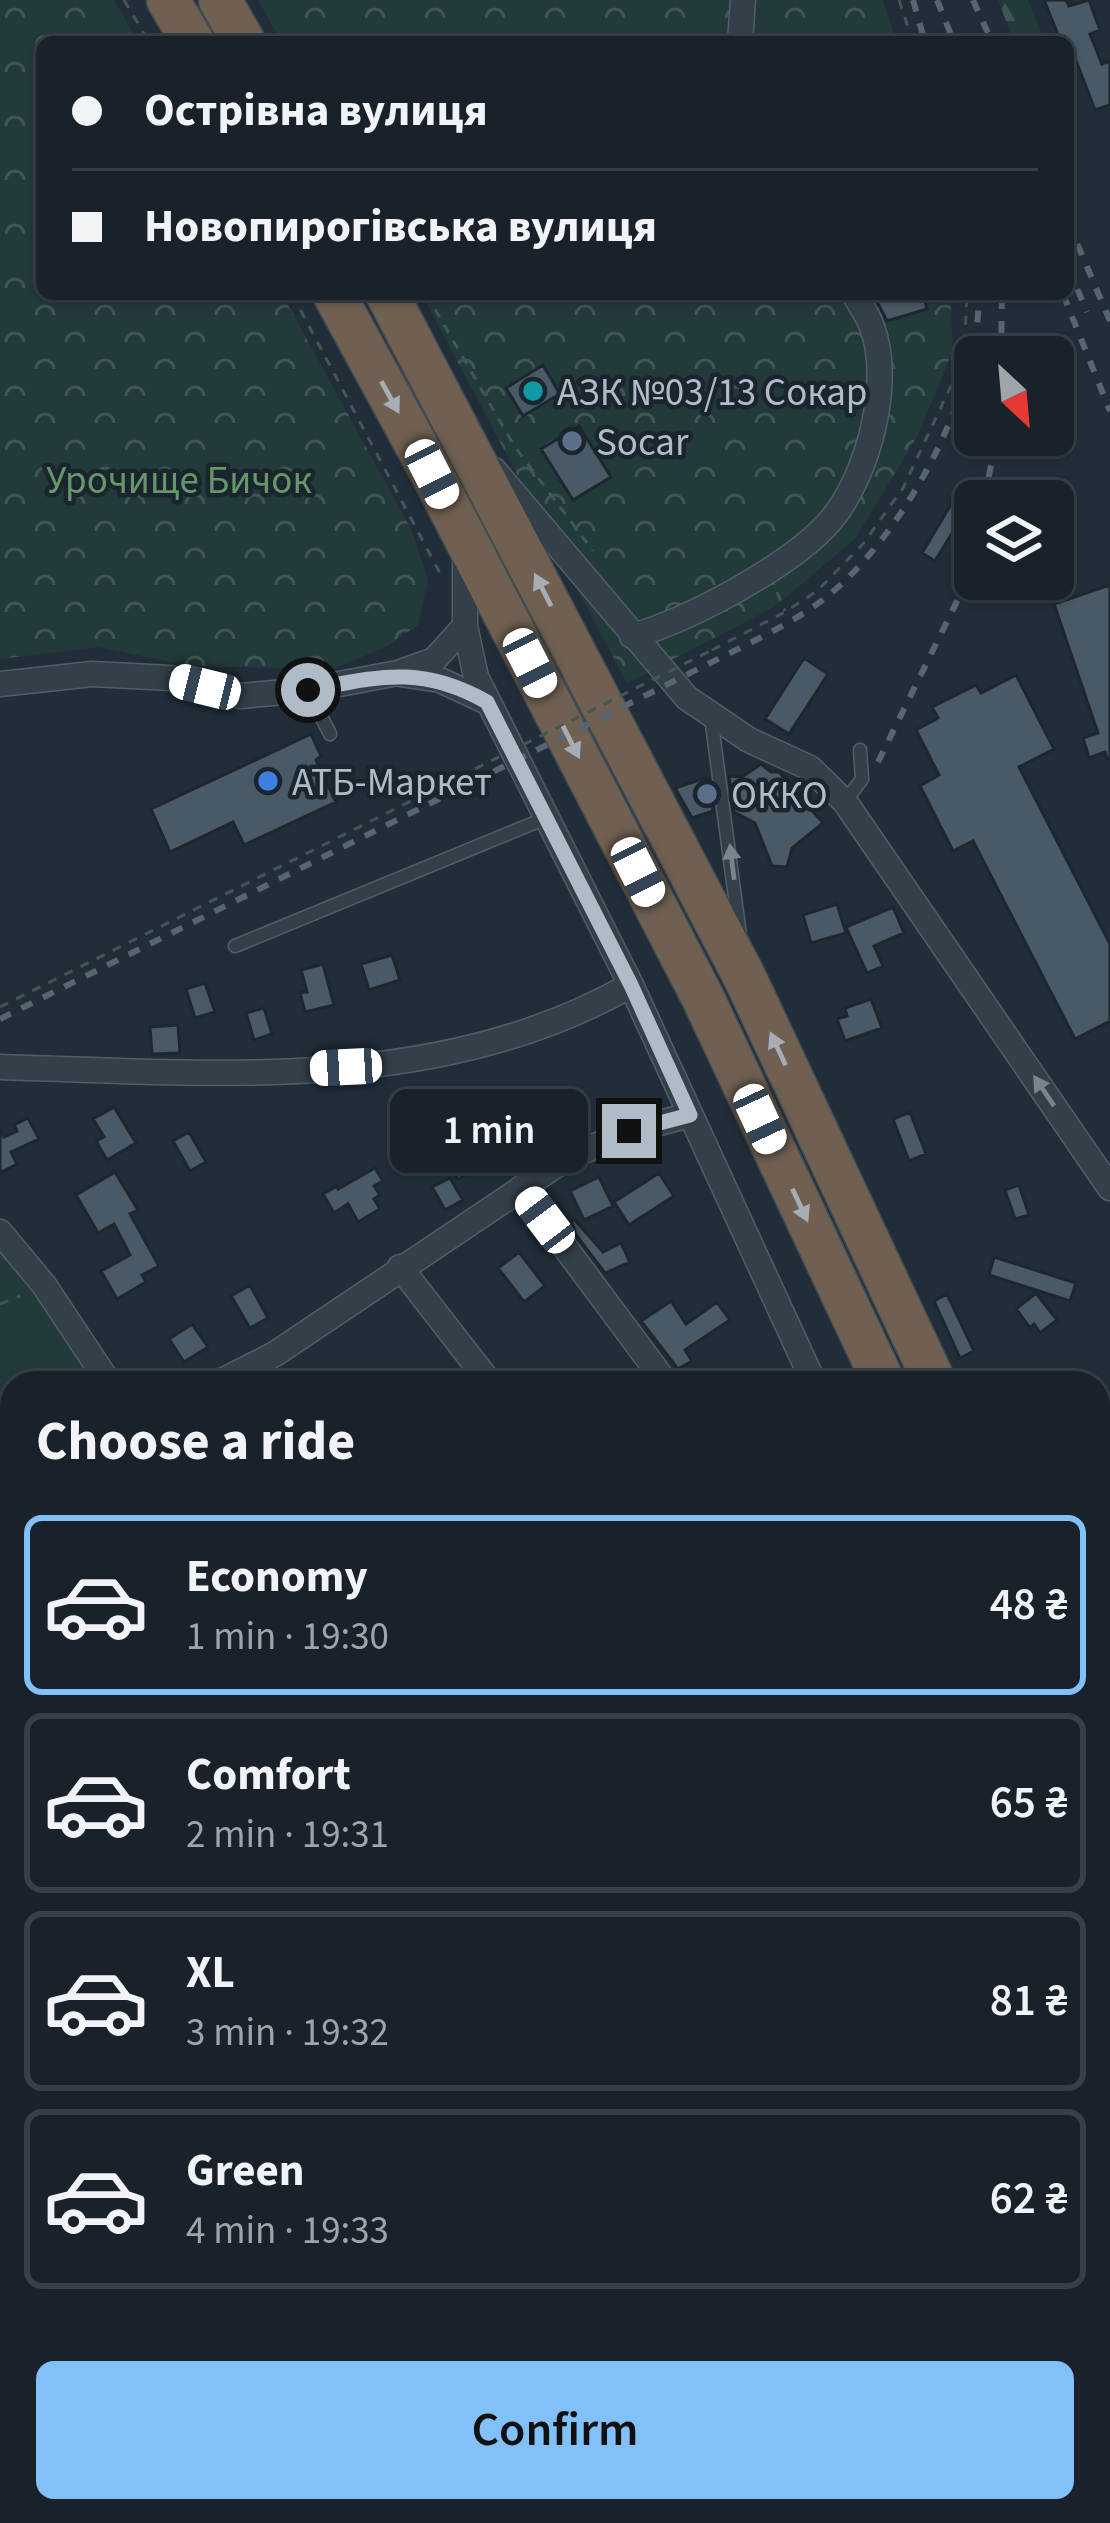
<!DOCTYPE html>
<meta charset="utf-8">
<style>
:root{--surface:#19222b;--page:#222a33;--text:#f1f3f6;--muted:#9fa4a9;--line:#373f47;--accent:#81c0f9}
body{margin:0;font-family:"Source Sans 3",sans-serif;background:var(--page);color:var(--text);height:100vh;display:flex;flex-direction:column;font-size:45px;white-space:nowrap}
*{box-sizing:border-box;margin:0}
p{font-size:39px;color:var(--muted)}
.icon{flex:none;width:66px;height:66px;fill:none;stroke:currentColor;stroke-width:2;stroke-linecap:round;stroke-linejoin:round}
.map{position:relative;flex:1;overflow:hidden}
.drawer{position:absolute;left:0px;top:1371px;width:1110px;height:1152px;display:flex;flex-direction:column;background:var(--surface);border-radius:36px 36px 0 0;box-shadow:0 3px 9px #0004,0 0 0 3px var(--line)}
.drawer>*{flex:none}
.banner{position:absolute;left:36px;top:36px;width:1038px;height:264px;border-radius:18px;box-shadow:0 3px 9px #0004,0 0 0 3px var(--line);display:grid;align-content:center;height:264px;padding:0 36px;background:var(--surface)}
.needle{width:78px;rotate:154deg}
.buttons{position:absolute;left:954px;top:336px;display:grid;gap:24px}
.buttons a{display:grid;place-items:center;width:120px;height:120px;border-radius:18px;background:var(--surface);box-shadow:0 3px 9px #0004,0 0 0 3px var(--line);font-size:60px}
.end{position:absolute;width:54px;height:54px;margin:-27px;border:15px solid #afbbc6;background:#111;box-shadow:0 0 0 6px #111}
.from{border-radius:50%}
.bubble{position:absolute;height:84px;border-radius:18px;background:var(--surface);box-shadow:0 3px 9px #0004,0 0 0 3px var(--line);font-size:39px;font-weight:600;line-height:84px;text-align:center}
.car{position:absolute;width:36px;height:72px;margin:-36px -18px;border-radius:15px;box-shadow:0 0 9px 3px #0007;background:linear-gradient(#fff 24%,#345 0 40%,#fff 0 76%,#345 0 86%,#fff 0)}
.banner b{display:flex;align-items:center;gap:42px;height:114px;font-size:45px}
.banner b+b{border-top:3px solid var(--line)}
.banner i{width:30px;height:30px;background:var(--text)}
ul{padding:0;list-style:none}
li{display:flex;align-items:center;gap:36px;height:180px;margin:0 24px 18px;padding:0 12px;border:6px solid var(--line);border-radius:18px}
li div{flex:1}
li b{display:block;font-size:45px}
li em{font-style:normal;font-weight:600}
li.on{border-color:var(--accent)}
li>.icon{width:108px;height:108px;stroke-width:1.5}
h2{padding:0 36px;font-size:54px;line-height:144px}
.cta{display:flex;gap:24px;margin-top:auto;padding:24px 36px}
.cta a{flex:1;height:138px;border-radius:18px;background:var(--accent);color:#111;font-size:48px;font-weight:600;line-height:138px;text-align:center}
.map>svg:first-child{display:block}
</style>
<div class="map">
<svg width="1110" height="2523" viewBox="0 0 1110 2523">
<defs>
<pattern id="forest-firs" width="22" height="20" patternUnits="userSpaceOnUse" patternTransform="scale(3)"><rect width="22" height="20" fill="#233a3a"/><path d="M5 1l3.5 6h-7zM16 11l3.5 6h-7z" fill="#405555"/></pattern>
<pattern id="park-crowns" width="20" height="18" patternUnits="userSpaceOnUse" patternTransform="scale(3)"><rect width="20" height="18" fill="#233a3a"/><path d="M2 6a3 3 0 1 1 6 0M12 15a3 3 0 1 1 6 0" fill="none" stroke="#405555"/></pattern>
</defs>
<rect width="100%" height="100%" fill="#212e39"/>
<path fill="#233a3a" d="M 0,1246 L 98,1383 L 12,1383 L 12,1445 L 0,1449 Z"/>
<path fill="url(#forest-firs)" d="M 998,0 L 1028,0 L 1045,42 L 1014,42 Z"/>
<path fill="url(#park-crowns)" d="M 0,0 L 114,0 L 138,42 L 42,42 L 42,294 L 282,294 L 411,529 L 428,579 L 418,625 L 386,647 L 332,669 L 191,666 L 98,647 L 0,659 Z
M 258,0 L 883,0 L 896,42 L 282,42 Z
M 422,294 L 950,294 L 953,350 L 918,435 L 855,539 L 774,607 L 627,683 Z"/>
<path fill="#495965" stroke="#1c2730" stroke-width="3" d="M 1044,0 L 1066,0 L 1069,6 L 1089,0 L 1100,30 L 1090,34 L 1102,64 L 1110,61 L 1110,105 L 1095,110 L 1075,58 L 1068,61 L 1068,42 L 1061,42 Z
M 873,294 L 923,294 L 927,309 L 887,321 Z
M 543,365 L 560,394 L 523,416 L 506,388 Z
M 579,426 L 611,477 L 573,500 L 541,449 Z
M 959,491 L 973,499 L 935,561 L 922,553 Z
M 1110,585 L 1110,759 L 1107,759 L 1105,752 L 1089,758 L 1083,738 L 1098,733 L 1054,604 Z
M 804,658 L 828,674 L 789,734 L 765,719 Z
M 1016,675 L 1054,749 L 1019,767 L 1110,944 L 1110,1021 L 1075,1039 L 973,841 L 953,851 L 920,786 L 939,775 L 916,730 L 938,718 L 932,707 L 976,685 L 981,693 Z
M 311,734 L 321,756 L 316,760 L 336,802 L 244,845 L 233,822 L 170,852 L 151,809 Z
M 761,764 L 771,772 L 779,772 L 823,823 L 792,848 L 787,867 L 772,866 L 755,823 L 734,812 L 729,776 L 742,777 Z
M 708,777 L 713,811 L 692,818 L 675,788 Z
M 837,904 L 846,933 L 811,943 L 803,915 Z
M 893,907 L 904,933 L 874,946 L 883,966 L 867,973 L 846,927 Z
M 392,955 L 400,980 L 369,990 L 361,964 Z
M 323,964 L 334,1005 L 305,1012 L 300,993 L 307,992 L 301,970 Z
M 205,983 L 215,1012 L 195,1018 L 186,989 Z
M 871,999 L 882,1028 L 845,1041 L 837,1019 L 847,1016 L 845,1008 Z
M 264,1008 L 272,1034 L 254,1040 L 246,1013 Z
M 178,1025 L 180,1053 L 152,1054 L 150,1027 Z
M 114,1107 L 136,1143 L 107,1160 L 96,1141 L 104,1137 L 93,1119 Z
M 910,1112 L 926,1154 L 909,1161 L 893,1119 Z
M 28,1118 L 39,1139 L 11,1152 L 17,1164 L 0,1173 L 0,1129 L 4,1137 L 17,1131 L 14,1125 Z
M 189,1132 L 206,1162 L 190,1171 L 173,1141 Z
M 461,1137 L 478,1168 L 458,1179 L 449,1162 L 455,1159 L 447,1144 Z
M 375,1168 L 383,1181 L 374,1186 L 380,1195 L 374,1199 L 380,1209 L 358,1222 L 348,1204 L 334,1213 L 323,1194 L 337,1186 L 338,1189 Z
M 115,1172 L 138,1210 L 130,1214 L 159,1266 L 142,1275 L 146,1282 L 117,1299 L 101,1271 L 130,1255 L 114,1224 L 98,1233 L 76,1195 Z
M 659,1173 L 674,1196 L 629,1225 L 614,1202 Z
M 599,1177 L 613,1206 L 584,1220 L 570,1191 Z
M 450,1178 L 463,1200 L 445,1210 L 432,1187 Z
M 1019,1185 L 1029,1215 L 1015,1219 L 1005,1190 Z
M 574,1219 L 603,1252 L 621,1243 L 630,1262 L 605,1273 L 576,1235 L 571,1221 Z
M 519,1252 L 545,1286 L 524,1302 L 498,1268 Z
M 994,1257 L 1076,1283 L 1070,1301 L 989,1275 Z
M 250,1285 L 268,1318 L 250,1328 L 231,1296 Z
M 1036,1293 L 1057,1320 L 1040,1333 L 1034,1324 L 1030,1328 L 1016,1309 Z
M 947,1294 L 974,1351 L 960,1358 L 934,1301 Z
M 671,1301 L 686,1324 L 717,1302 L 730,1320 L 685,1350 L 692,1361 L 678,1369 L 641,1321 Z
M 192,1324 L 208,1347 L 184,1362 L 169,1339 Z"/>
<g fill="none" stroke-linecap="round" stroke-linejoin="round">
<g stroke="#525e67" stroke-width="15">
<path id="lane" d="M 308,691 L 330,734
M 711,717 L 740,935
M 845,802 L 862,779 L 860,750
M 235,946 L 546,818
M 0,2190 L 12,2200
M 1098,2481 L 1110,2476
M 478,2511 L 487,2523
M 1005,2523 L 1032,2511"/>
</g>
<g stroke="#525e67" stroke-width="27">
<path id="street" d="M 740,42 L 743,0
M 494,470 L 687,698 L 749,740 L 810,768 L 845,802 L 1110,1188
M 465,551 L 465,626 L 476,677 L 631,985 L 814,1383
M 632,636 C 687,622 795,563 831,520 C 868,476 893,382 872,327 C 868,315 860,305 854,294
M 400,674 L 440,680 L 487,702
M 0,684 L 92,674 L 170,678 L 241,696 L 307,690 L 398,673 L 434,660 L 465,626
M 0,1067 C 212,1073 439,1095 631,985
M 521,1188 L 666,1383
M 0,1232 L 44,1285 L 109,1383
M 400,1267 L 490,1383
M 218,1383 L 275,1354 L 564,1160 L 629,1131 L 690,1115
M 0,1467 L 12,1463
M 1098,1995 L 1110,2021
M 0,2397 L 12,2388"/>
</g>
<g stroke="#3f4b54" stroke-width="45">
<path id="highway" d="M 168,0 L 193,42
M 220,0 L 244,42
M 334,294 L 432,474 L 703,998 L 884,1383
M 387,294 L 745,978 L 935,1383
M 1098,1741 L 1110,1768
M 1098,1847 L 1110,1874
M 1098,1906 L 1110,1919"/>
</g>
<path stroke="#405756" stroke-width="3" stroke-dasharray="9 9" stroke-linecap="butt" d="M 124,0 L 149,42
M 899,0 L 913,42
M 292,294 L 442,577
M 426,294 L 515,447 L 593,551
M 777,592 L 785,611
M 712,650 L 785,612 L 817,591 L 863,544 L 903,488 L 964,358 L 967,294
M 0,1007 L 459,777
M 0,1304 L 20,1296
M 0,2296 L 12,2281
M 1,2419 L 12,2434
M 1104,2523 L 1110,2520"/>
<use href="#lane" stroke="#344049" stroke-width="12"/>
<use href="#street" stroke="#344049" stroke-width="24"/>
<use href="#highway" stroke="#706051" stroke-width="42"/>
<path stroke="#566571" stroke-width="6" stroke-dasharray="12 12" stroke-linecap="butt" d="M 913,0 L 925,42
M 937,0 L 954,42
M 973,0 L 992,42
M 1068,222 L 1110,321
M 1068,267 L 1087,312
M 1063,294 L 1110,411
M 1001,357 L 1002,294
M 984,501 L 997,435
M 878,762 L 961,593 L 975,536
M 0,1019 L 752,642 C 777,629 802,616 824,599 C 904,536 979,396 979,294"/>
<path stroke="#405756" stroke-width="3" stroke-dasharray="9 9" stroke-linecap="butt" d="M 459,777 L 712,650"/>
</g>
<defs><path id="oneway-solid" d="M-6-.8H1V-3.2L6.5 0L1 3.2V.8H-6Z" transform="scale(3)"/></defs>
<g fill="#a6adb4">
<use href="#oneway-solid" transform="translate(390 397) rotate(61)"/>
<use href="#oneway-solid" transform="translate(543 590) rotate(-117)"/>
<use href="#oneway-solid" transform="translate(571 742) rotate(63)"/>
<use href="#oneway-solid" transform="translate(778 1049) rotate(-115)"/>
<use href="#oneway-solid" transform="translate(800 1205) rotate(65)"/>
</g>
<g fill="#78848e">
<use href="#oneway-solid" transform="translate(732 862) rotate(-97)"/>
<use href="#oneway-solid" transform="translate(1044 1091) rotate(-124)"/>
</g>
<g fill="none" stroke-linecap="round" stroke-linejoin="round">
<path stroke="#afbbc6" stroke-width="15" d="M 308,690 C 378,677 420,664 487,702 L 631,985 L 690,1115 L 629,1131"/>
</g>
<circle fill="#0f9aa8" stroke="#1a252e" stroke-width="4.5" cx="533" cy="391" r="12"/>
<g fill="#5c6f8a" stroke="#1a252e" stroke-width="4.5">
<circle cx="572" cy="441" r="12"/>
<circle cx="707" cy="794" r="12"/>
</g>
<circle fill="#3f7fe0" stroke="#1a252e" stroke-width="4.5" cx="268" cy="781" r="12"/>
<g text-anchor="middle" stroke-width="9" stroke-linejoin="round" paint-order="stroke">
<g font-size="39" fill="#afbbc6" stroke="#1a252e" text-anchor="start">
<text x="557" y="405">АЗК №03/13 Сокар</text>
<text x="596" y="455">Socar</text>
<text x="292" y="795">АТБ-Маркет</text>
<text x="731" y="808">ОККО</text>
</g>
<g font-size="39" fill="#66976a" stroke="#1a252e">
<text x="179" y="493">Урочище Бичок</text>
</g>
</g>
</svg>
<div class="buttons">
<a><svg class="needle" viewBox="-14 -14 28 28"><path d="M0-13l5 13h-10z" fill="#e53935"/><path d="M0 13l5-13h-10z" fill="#9fa4a9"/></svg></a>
<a><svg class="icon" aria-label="layers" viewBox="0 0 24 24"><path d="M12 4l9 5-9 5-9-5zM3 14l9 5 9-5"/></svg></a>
</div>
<i class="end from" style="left:308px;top:690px"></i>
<i class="end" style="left:629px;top:1131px"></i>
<div class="bubble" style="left:390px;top:1089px;width:198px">1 min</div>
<i class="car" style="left:432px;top:474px;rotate:153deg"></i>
<i class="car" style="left:530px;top:663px;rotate:153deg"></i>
<i class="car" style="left:205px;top:687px;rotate:284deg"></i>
<i class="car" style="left:638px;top:872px;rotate:153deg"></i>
<i class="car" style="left:346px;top:1067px;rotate:267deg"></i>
<i class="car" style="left:760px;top:1119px;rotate:155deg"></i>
<i class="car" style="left:545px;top:1220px;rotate:323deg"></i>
<div class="banner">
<b><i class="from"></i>Острівна вулиця</b>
<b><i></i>Новопирогівська вулиця</b>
</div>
<section class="drawer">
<h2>Choose a ride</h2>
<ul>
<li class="on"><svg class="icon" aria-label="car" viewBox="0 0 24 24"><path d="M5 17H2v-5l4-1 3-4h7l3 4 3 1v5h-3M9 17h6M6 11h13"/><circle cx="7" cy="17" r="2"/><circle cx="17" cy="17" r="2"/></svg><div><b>Economy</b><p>1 min · 19:30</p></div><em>48 ₴</em></li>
<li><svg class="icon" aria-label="car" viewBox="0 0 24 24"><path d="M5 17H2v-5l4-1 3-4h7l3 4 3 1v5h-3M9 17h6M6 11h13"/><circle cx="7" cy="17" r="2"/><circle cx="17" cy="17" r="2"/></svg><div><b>Comfort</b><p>2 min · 19:31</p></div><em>65 ₴</em></li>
<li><svg class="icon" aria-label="car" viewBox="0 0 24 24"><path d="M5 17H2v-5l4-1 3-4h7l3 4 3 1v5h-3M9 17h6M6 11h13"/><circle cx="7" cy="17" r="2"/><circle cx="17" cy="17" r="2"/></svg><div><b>XL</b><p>3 min · 19:32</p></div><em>81 ₴</em></li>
<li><svg class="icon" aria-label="car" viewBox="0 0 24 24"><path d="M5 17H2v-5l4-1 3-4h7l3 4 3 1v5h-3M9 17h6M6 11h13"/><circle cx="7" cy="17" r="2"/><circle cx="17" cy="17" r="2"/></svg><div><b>Green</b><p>4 min · 19:33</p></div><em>62 ₴</em></li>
</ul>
<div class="cta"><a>Confirm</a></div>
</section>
</div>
